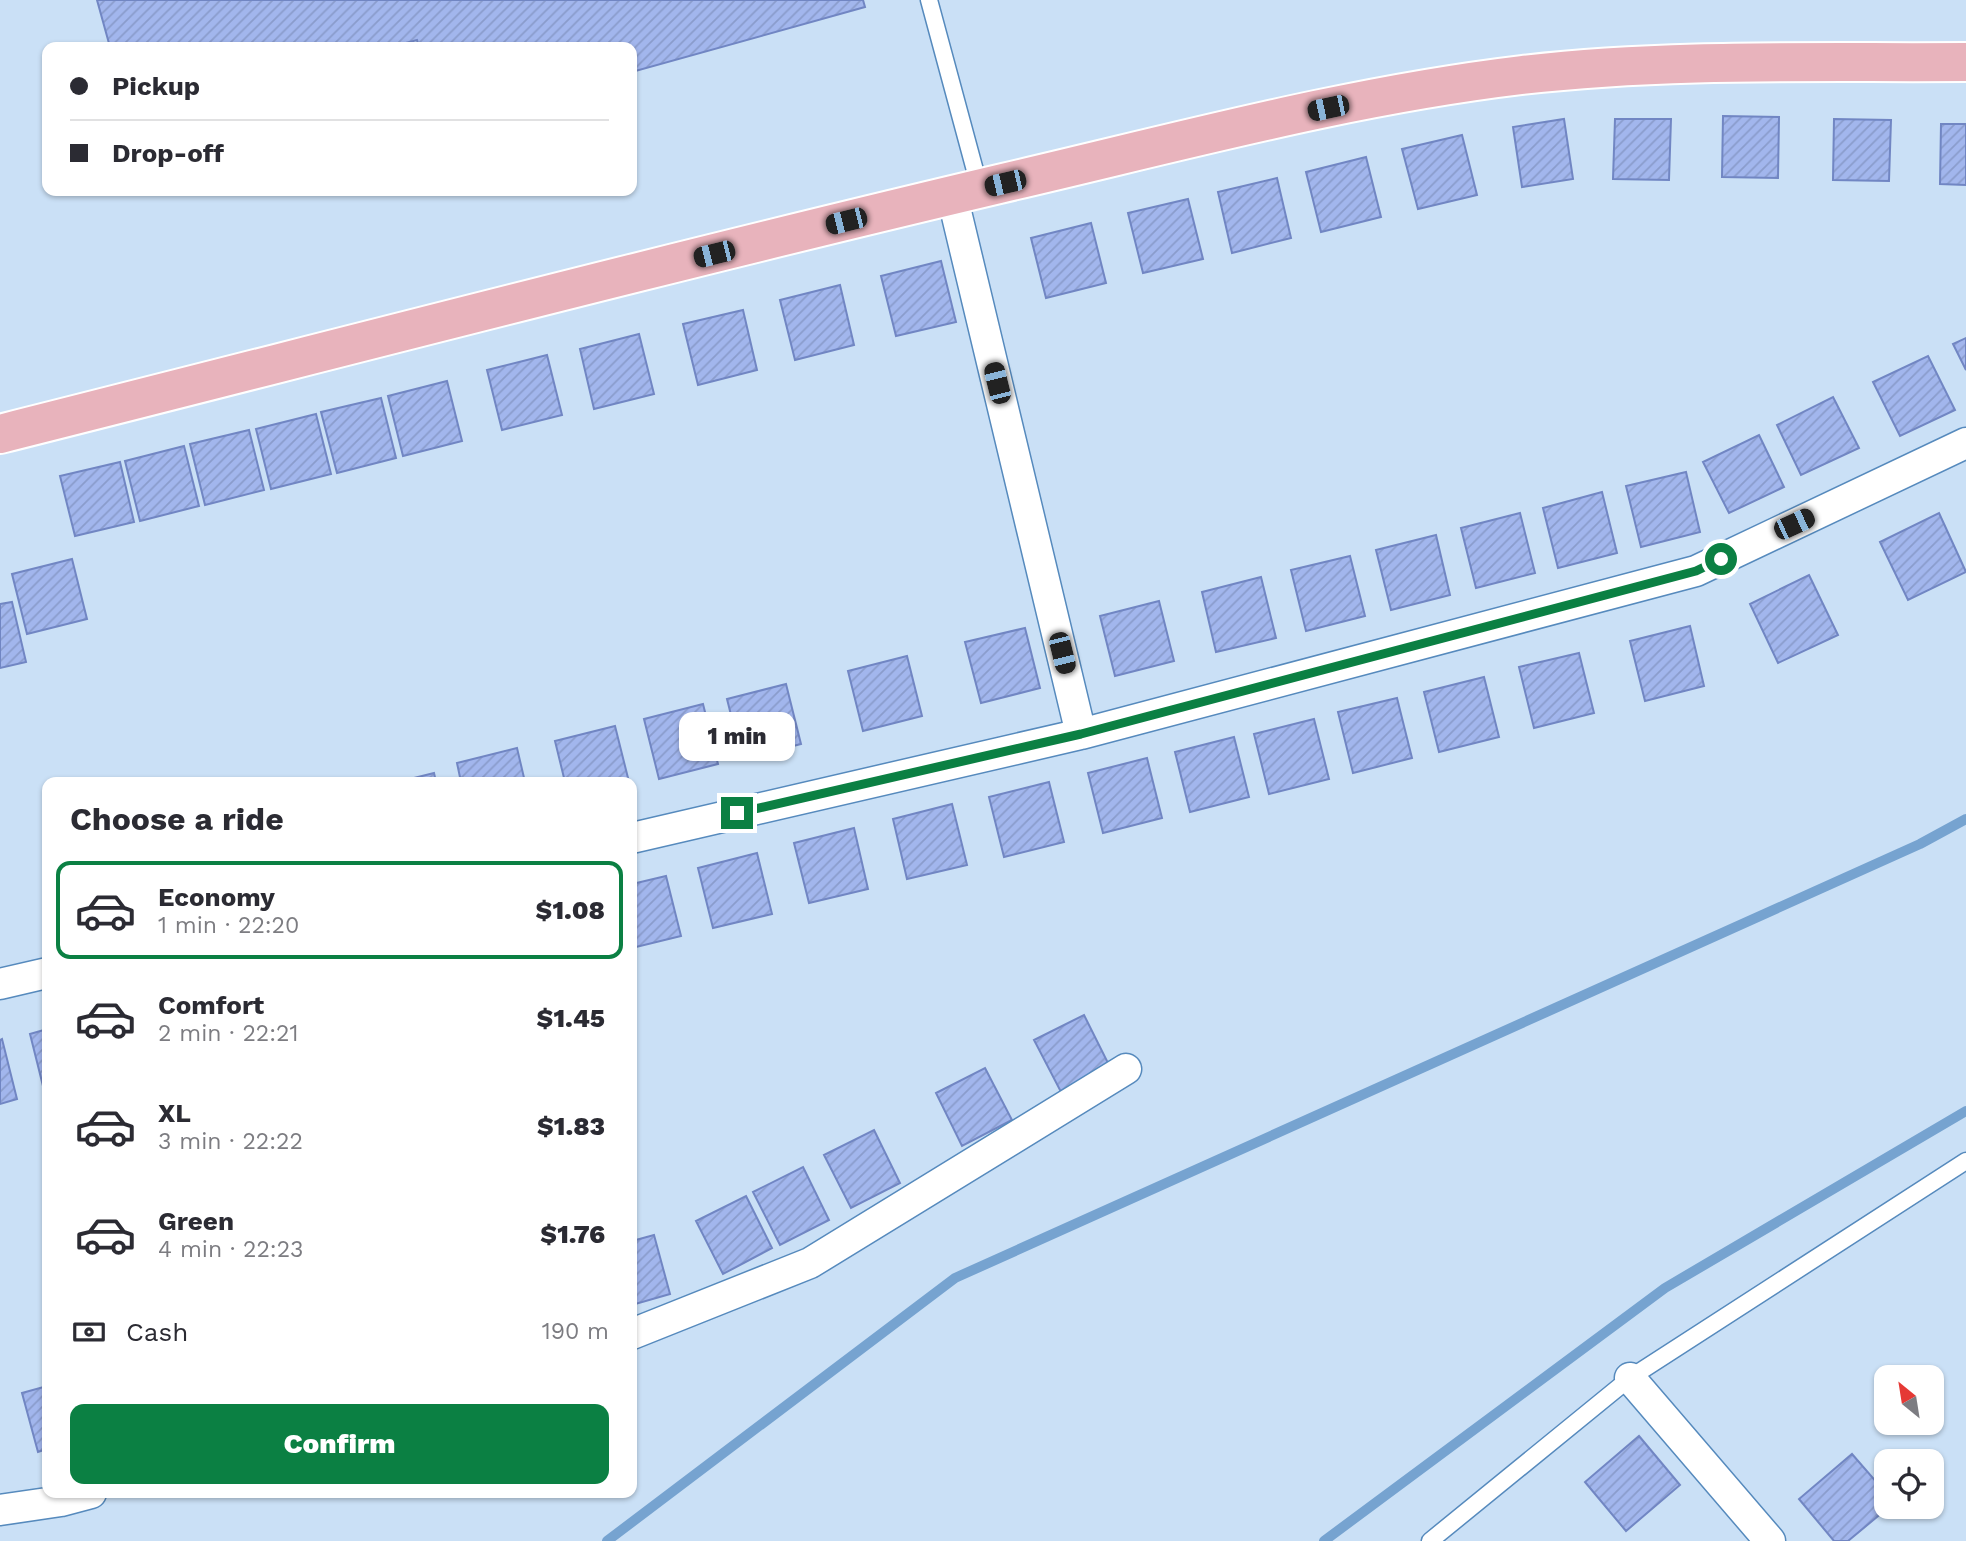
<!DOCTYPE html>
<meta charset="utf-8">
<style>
:root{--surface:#fff;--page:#f7f7f7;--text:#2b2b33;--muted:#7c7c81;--line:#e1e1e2;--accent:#0b8043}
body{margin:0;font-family:"Work Sans",sans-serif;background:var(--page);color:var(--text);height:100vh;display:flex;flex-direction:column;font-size:26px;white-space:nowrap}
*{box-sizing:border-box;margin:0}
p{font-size:23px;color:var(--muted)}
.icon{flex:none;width:38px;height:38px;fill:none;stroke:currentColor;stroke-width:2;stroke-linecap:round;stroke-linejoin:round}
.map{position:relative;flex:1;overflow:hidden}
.details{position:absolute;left:42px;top:777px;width:595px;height:721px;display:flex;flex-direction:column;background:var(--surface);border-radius:14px;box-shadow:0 2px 5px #0004}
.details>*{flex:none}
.guide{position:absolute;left:42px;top:42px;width:595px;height:154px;border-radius:14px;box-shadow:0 2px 5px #0004;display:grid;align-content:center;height:154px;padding:0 28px;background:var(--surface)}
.needle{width:46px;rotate:330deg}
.fabs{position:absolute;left:1874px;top:1365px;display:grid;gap:14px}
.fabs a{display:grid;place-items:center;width:70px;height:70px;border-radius:14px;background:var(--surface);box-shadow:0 2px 5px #0004;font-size:35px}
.end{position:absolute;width:32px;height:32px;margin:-16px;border:9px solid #0b8043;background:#fff;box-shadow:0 0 0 4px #fff}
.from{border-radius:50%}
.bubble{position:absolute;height:49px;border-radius:14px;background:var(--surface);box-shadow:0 2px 5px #0004;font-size:23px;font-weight:800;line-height:49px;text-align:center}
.car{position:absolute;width:21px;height:42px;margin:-21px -10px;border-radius:9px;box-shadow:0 0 5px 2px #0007;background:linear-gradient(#222 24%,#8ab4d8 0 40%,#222 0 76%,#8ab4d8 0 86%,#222 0)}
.guide b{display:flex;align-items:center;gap:24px;height:66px;font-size:26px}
.guide b+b{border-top:2px solid var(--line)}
.guide i{width:18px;height:18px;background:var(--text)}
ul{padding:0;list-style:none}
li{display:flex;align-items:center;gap:21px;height:98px;margin:0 14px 10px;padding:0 14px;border:4px solid transparent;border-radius:14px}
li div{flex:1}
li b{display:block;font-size:26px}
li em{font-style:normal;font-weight:800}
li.current{border-color:var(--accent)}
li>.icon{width:63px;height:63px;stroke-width:1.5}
h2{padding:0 28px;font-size:32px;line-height:84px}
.pay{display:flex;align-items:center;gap:18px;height:77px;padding:0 28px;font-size:26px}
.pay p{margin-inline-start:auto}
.action{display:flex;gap:14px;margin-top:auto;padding:14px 28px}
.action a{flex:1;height:80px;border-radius:14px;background:var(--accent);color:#fff;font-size:28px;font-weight:800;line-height:80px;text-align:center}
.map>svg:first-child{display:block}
</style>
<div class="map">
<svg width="1966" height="1541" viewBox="0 0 1966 1541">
<defs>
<pattern id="building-hatch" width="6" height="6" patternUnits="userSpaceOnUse" patternTransform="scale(1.75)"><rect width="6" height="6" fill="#a2b6ed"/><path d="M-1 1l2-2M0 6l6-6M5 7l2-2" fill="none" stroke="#8a9ccc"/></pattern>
</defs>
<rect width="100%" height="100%" fill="#cae0f6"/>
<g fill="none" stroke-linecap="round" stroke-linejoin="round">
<path stroke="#76a3d0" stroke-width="10" d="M 607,1541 L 955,1278 L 1920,844 L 1966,819
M 1324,1541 L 1665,1288 L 1966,1111"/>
</g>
<path fill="url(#building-hatch)" stroke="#7186c3" stroke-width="2" d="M 97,0 L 863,0 L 865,7 L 632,72 L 632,47 L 419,47 L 417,40 L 391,47 L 110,47 Z
M 1723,116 L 1779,117 L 1778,178 L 1722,177 Z
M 1564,119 L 1573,179 L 1522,187 L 1513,127 Z
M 1615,119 L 1671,119 L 1669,180 L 1613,179 Z
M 1834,119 L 1891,120 L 1889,181 L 1833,180 Z
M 1941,124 L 1966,124 L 1966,185 L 1940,184 Z
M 1462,135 L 1477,195 L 1418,209 L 1402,149 Z
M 1366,157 L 1381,217 L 1321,232 L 1306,172 Z
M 1277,178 L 1291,238 L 1232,253 L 1218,192 Z
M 1188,199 L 1203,259 L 1143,273 L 1128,213 Z
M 1091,223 L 1106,283 L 1046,298 L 1031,238 Z
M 941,261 L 956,322 L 896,336 L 881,276 Z
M 840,285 L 854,345 L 795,360 L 780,300 Z
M 743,310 L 757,370 L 698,385 L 683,324 Z
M 639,334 L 654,394 L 594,409 L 580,349 Z
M 1966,338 L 1966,370 L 1953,344 Z
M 547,355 L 562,415 L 502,430 L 487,370 Z
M 1928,356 L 1955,410 L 1900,436 L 1873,382 Z
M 447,381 L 462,441 L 403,456 L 388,396 Z
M 1833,397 L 1859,448 L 1801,475 L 1777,425 Z
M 381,398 L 396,458 L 337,473 L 321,412 Z
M 316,414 L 331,474 L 271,489 L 256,429 Z
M 249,430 L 264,490 L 205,505 L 190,444 Z
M 1759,435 L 1784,487 L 1729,513 L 1703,462 Z
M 184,446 L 199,506 L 140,521 L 125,461 Z
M 120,462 L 134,522 L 75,536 L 60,476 Z
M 1686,472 L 1700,532 L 1641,547 L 1626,486 Z
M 1602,492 L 1617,553 L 1558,568 L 1543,508 Z
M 1520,513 L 1535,573 L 1476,588 L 1461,528 Z
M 1939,513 L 1966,572 L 1908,600 L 1880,542 Z
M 1436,535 L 1450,595 L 1391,610 L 1376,550 Z
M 1350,556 L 1365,616 L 1306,631 L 1291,570 Z
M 72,559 L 87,619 L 27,634 L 12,574 Z
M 1809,575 L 1838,635 L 1778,663 L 1750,604 Z
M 1261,577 L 1276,638 L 1216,652 L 1202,592 Z
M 1159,601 L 1174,661 L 1115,676 L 1100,616 Z
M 12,602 L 26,662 L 0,668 L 0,604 Z
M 1690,626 L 1704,686 L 1645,701 L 1630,641 Z
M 1025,628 L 1040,688 L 981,703 L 965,642 Z
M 1579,653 L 1594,713 L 1534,728 L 1519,667 Z
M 907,656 L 922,716 L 863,731 L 848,671 Z
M 1484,677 L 1499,737 L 1439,752 L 1424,692 Z
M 786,684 L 801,744 L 742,759 L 727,699 Z
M 1397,698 L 1412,758 L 1353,773 L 1338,712 Z
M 703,704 L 718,764 L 659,779 L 644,719 Z
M 1314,719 L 1329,779 L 1269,794 L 1254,734 Z
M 615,726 L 629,782 L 565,782 L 555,741 Z
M 1234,737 L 1249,797 L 1190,812 L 1175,752 Z
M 517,748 L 525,782 L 461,782 L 457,763 Z
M 1147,758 L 1162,818 L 1103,833 L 1088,773 Z
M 434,773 L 436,782 L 398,782 Z
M 1049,782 L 1064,842 L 1004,857 L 989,797 Z
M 952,804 L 967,865 L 907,879 L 893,819 Z
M 854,828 L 868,889 L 809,903 L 794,843 Z
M 757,853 L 772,914 L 713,928 L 698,868 Z
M 666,876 L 681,936 L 632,948 L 632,884 Z
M 1084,1015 L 1110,1067 L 1061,1092 L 1034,1040 Z
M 47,1029 L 47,1093 L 45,1094 L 30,1034 Z
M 2,1039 L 17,1099 L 0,1104 L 0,1040 Z
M 985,1068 L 1012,1120 L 962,1146 L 936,1093 Z
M 874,1130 L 900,1183 L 851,1208 L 824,1155 Z
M 803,1167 L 829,1220 L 780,1245 L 753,1192 Z
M 746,1196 L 772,1248 L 723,1274 L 696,1221 Z
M 654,1235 L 670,1294 L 632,1305 L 632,1241 Z
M 47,1386 L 47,1449 L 38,1452 L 22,1393 Z
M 1639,1436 L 1680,1485 L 1626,1531 L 1585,1482 Z
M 1852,1454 L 1886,1493 L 1886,1507 L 1889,1507 L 1848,1541 L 1834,1541 L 1799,1499 Z"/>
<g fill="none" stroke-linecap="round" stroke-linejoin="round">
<g stroke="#568abd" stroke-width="19">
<path id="service" d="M 929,0 L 980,189
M 1430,1541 L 1630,1378 L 1966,1161"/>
</g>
<g stroke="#568abd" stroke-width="33">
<path id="minor" d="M 952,195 L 1081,734
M 632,838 L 1081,734 L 1696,571 L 1966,443
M 0,984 L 47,973
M 632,1334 L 810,1263 L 1126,1069
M 1630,1378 L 1770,1541
M 0,1510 L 61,1501 L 91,1493"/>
</g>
<g stroke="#fff" stroke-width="42">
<path id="primary" d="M 0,434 C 333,350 665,263 999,184 C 1172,144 1345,96 1522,75 C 1669,58 1818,63 1966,62"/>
</g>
<use href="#service" stroke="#fff" stroke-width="16"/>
<use href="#minor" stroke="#fff" stroke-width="30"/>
<use href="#primary" stroke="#e8b3bc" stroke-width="38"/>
</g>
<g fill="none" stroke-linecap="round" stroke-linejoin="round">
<path stroke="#0b8043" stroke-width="9" d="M 737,813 L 1081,734 L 1696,571 L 1721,559"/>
</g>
</svg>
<div class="fabs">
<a><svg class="needle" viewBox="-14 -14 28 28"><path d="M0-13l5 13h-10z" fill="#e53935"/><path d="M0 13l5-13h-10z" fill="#7c7c81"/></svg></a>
<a><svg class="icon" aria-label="locate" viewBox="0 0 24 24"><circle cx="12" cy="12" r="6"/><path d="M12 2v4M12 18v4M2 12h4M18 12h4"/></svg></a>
</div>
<i class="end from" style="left:1721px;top:559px"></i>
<i class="end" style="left:737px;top:813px"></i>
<div class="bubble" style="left:679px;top:712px;width:116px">1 min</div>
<i class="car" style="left:1328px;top:108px;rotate:258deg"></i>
<i class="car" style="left:1005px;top:183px;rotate:257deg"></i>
<i class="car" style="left:846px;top:221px;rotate:256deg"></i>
<i class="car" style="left:714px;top:254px;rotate:256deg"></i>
<i class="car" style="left:997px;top:383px;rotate:346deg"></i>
<i class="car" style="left:1794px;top:524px;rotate:65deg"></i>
<i class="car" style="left:1062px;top:653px;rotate:166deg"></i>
<div class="guide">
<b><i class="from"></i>Pickup</b>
<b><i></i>Drop-off</b>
</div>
<section class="details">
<h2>Choose a ride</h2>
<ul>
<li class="current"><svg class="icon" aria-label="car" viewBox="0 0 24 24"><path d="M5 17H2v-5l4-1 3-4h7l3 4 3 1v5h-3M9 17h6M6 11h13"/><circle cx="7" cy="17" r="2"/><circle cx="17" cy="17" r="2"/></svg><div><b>Economy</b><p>1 min · 22:20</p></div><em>$1.08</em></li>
<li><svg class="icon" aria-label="car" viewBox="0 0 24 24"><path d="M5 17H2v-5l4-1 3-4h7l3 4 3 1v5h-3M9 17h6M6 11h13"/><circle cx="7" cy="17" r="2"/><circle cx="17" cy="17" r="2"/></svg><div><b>Comfort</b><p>2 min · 22:21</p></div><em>$1.45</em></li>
<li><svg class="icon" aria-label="car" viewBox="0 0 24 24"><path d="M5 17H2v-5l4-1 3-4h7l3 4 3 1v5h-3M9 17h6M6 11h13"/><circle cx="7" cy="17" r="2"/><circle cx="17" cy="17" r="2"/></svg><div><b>XL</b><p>3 min · 22:22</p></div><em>$1.83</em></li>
<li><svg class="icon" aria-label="car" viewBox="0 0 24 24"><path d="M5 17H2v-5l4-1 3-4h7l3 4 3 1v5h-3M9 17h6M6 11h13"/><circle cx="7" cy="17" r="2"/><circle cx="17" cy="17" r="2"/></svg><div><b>Green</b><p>4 min · 22:23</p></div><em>$1.76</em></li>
</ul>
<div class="pay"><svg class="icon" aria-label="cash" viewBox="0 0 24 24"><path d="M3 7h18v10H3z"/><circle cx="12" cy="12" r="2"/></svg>Cash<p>190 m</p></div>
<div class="action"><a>Confirm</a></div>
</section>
</div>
